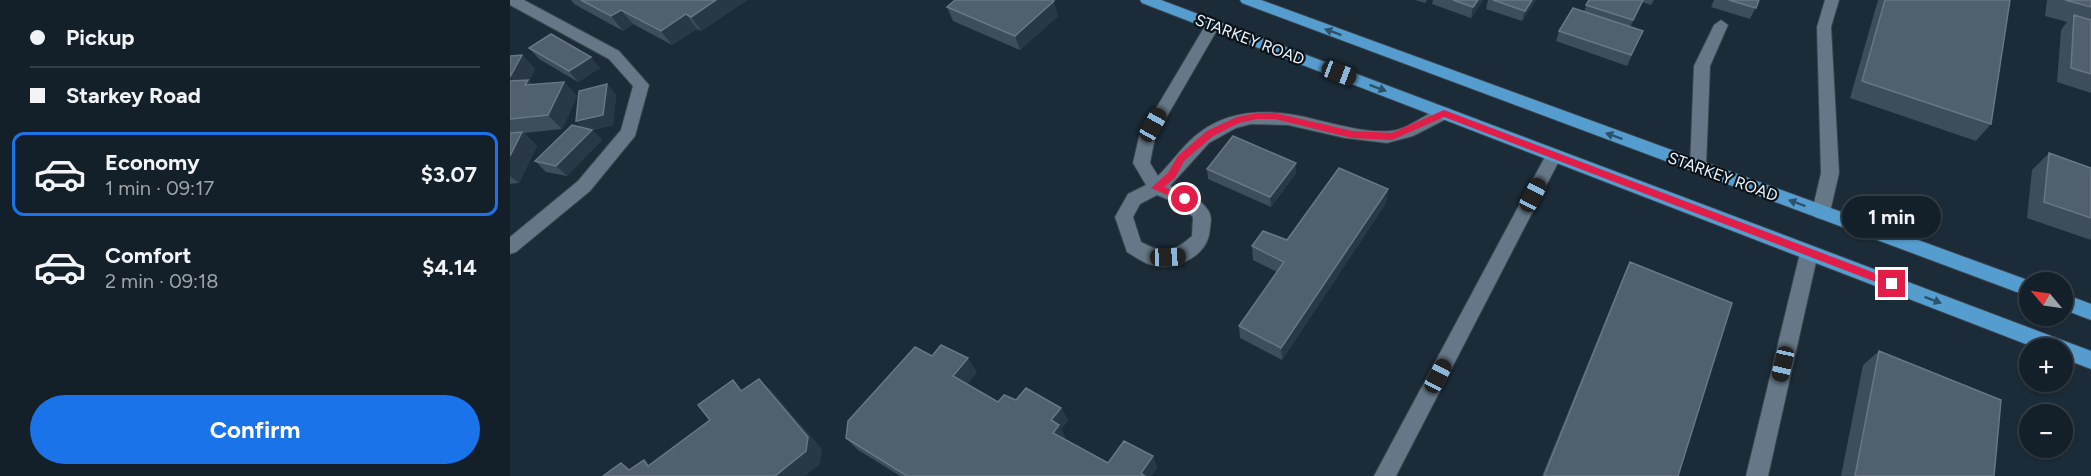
<!DOCTYPE html>
<meta charset="utf-8">
<style>
:root{--surface:#142029;--page:#1d2831;--text:#f1f3f6;--muted:#9da3a8;--line:#333e46;--accent:#1a73e8}
body{margin:0;font-family:Figtree,sans-serif;background:var(--page);color:var(--text);height:100vh;display:flex;flex-direction:column;font-size:22px;white-space:nowrap}
*{box-sizing:border-box;margin:0}
p{font-size:20px;color:var(--muted)}
.icon{flex:none;width:33px;height:33px;fill:none;stroke:currentColor;stroke-width:2;stroke-linecap:round;stroke-linejoin:round}
.map{position:relative;flex:1;overflow:hidden}
.sheet{display:flex;flex-direction:column;background:var(--surface);width:510px}
.sheet>*{flex:none}
.top-card{display:grid;align-content:center;height:132px;padding:0 30px;background:var(--surface)}
.needle{width:39px;rotate:299deg}
.tools{position:absolute;left:1509px;top:272px;display:grid;gap:12px}
.tools a{display:grid;place-items:center;width:54px;height:54px;border-radius:50%;background:var(--surface);box-shadow:0 2px 4px #0004,0 0 0 2px var(--line);font-size:30px}
.end{position:absolute;width:27px;height:27px;margin:-14px;border:8px solid #e11d48;background:#fff;box-shadow:0 0 0 3px #fff}
.from{border-radius:50%}
.bubble{position:absolute;height:42px;border-radius:21px;background:var(--surface);box-shadow:0 2px 4px #0004,0 0 0 2px var(--line);font-size:20px;font-weight:700;line-height:42px;text-align:center}
.car{position:absolute;width:18px;height:36px;margin:-18px -9px;border-radius:8px;box-shadow:0 0 4px 2px #0007;background:linear-gradient(#222 24%,#8ab4d8 0 40%,#222 0 76%,#8ab4d8 0 86%,#222 0)}
.top-card b{display:flex;align-items:center;gap:21px;height:57px;font-size:22px}
.top-card b+b{border-top:2px solid var(--line)}
.top-card i{width:15px;height:15px;background:var(--text)}
ul{padding:0;list-style:none}
li{display:flex;align-items:center;gap:18px;height:84px;margin:0 12px 9px;padding:0 18px;border:3px solid transparent;border-radius:12px}
li div{flex:1}
li b{display:block;font-size:22px}
li em{font-style:normal;font-weight:700}
li.on{border-color:var(--accent)}
li>.icon{width:54px;height:54px;stroke-width:1.5}
.primary-button{display:flex;gap:12px;margin-top:auto;padding:12px 30px}
.primary-button a{flex:1;height:69px;border-radius:36px;background:var(--accent);color:#fff;font-size:24px;font-weight:700;line-height:69px;text-align:center}
main{display:flex;flex:1;min-height:0}
.map>svg:first-child{display:block}
</style>
<main>
<section class="sheet">
<div class="top-card">
<b><i class="from"></i>Pickup</b>
<b><i></i>Starkey Road</b>
</div>
<ul>
<li class="on"><svg class="icon" aria-label="car" viewBox="0 0 24 24"><path d="M5 17H2v-5l4-1 3-4h7l3 4 3 1v5h-3M9 17h6M6 11h13"/><circle cx="7" cy="17" r="2"/><circle cx="17" cy="17" r="2"/></svg><div><b>Economy</b><p>1 min · 09:17</p></div><em>$3.07</em></li>
<li><svg class="icon" aria-label="car" viewBox="0 0 24 24"><path d="M5 17H2v-5l4-1 3-4h7l3 4 3 1v5h-3M9 17h6M6 11h13"/><circle cx="7" cy="17" r="2"/><circle cx="17" cy="17" r="2"/></svg><div><b>Comfort</b><p>2 min · 09:18</p></div><em>$4.14</em></li>
</ul>
<div class="primary-button"><a>Confirm</a></div>
</section>
<div class="map">
<svg width="1581" height="476" viewBox="0 0 1581 476">
<rect width="100%" height="100%" fill="#1b2b37"/>
<g fill="none" stroke-linecap="round" stroke-linejoin="round">
<g stroke="#38454f" stroke-width="2">
<path id="minor" d="M 0,0 L 14,0 L 109,51 L 139,85 L 125,136 L 80,191 L 6,252 L 0,254 L 0,237 L 68,181 L 111,130 L 123,86 L 99,59 L 0,5 Z
M 1315,0 L 1329,0 L 1321,27 L 1329,173 L 1320,212 L 1317,217 L 1311,219 L 1305,217 L 1302,212 L 1311,173 L 1307,27 Z
M 703,20 L 710,25 L 645,137 L 640,163 L 648,176 C 661,163 671,148 685,136 C 721,106 765,109 807,120 C 830,125 856,133 880,131 C 900,129 915,113 934,107 L 940,109 L 942,113 L 940,117 L 903,136 L 877,143 L 835,138 L 778,125 L 741,124 L 726,128 L 699,143 L 660,186 C 675,192 689,197 698,210 C 702,216 701,222 700,228 C 699,256 667,271 642,265 C 633,263 624,256 617,252 L 605,217 L 618,194 L 636,185 L 623,163 L 629,137 L 698,21 ZM 647,195 L 669,204 L 683,217 L 682,236 C 663,253 653,254 631,242 L 623,217 L 630,204 Z
M 1211,20 L 1218,25 L 1200,66 L 1196,167 L 1194,172 L 1188,173 L 1182,172 L 1180,167 L 1184,66 L 1204,25 Z
M 1044,149 L 1050,151 L 1052,155 L 886,476 L 864,476 L 1036,155 L 1038,151 Z
M 1299,246 L 1305,248 L 1308,253 L 1258,476 L 1236,476 L 1290,253 L 1293,248 Z"/>
</g>
<g stroke="#38454f" stroke-width="2">
<path id="major" d="M 630,0 L 651,0 L 1581,351 L 1581,369 L 1552,358 L 1552,348 L 1526,348 L 632,3 Z
M 730,0 L 751,0 L 1523,282 L 1520,282 L 1520,297 L 732,3 Z
M 1552,293 L 1581,304 L 1581,320 L 1552,309 Z"/>
</g>
<use href="#minor" fill="#667887" fill-rule="evenodd"/>
<use href="#major" fill="#559dce" fill-rule="evenodd"/>
</g>
<path fill="#3d4e5a" d="M 61,0 L 237,0 L 191,31 L 187,29 L 162,45 L 123,24 L 113,31 L 64,4 Z
M 905,0 L 917,0 L 915,3 Z
M 923,0 L 973,0 L 961,18 L 922,4 Z
M 978,0 L 1026,0 L 1012,21 L 976,9 Z
M 1079,0 L 1144,0 L 1141,5 L 1132,2 L 1120,27 L 1133,31 L 1117,66 L 1046,41 L 1049,31 L 1074,11 Z
M 1204,0 L 1249,0 L 1240,19 L 1201,7 Z
M 1368,0 L 1500,0 L 1481,124 L 1466,141 L 1340,98 Z
M 1537,0 L 1581,0 L 1581,93 L 1547,82 L 1551,30 L 1557,22 L 1535,16 Z
M 437,7 L 548,16 L 510,50 L 443,21 Z
M 19,48 L 90,68 L 68,82 L 29,59 Z
M 12,55 L 25,69 L 19,81 L 23,85 L 54,82 L 67,96 L 52,129 L 14,133 L 27,146 L 9,183 L 0,184 L 0,56 Z
M 97,84 L 106,95 L 103,125 L 82,130 L 92,140 L 57,176 L 36,172 L 25,161 L 72,128 L 66,121 Z
M 1539,153 L 1581,168 L 1581,240 L 1517,218 L 1522,170 Z
M 697,169 L 786,173 L 761,207 L 698,179 Z
M 878,189 L 876,203 L 772,360 L 730,338 L 729,326 L 767,272 L 743,260 L 742,246 L 777,240 Z
M 1120,262 L 1168,476 L 1032,476 L 1115,272 Z
M 1369,351 L 1484,476 L 1331,476 L 1353,365 Z
M 467,372 L 457,384 L 488,402 L 506,400 L 551,408 L 558,421 L 551,429 L 555,437 L 554,439 L 598,463 L 643,456 L 647,468 L 641,476 L 390,476 L 348,450 L 336,438 Z"/>
<path fill="#283845" d="M 206,0 L 237,0 L 191,31 L 181,17 Z
M 968,0 L 973,0 L 961,18 L 963,7 Z
M 1022,0 L 1026,0 L 1012,21 L 1015,11 Z
M 1133,0 L 1130,7 L 1119,31 L 1123,20 Z
M 544,1 L 548,16 L 510,50 L 505,36 Z
M 111,10 L 123,24 L 113,31 L 101,16 Z
M 176,14 L 187,29 L 162,45 L 151,31 Z
M 12,55 L 25,69 L 19,81 L 32,94 L 0,84 L 0,77 Z
M 81,57 L 90,68 L 68,82 L 59,71 Z
M 54,82 L 67,96 L 52,129 L 38,115 Z
M 97,84 L 106,95 L 103,125 L 82,130 L 92,140 L 57,176 L 46,166 L 76,132 L 66,121 Z
M 12,132 L 27,146 L 9,183 L 0,176 L 0,156 Z
M 786,163 L 786,173 L 761,207 L 760,197 Z
M 878,189 L 876,203 L 772,360 L 771,348 Z
M 458,358 L 467,372 L 453,390 L 443,376 Z
M 249,379 L 263,392 L 312,449 L 310,464 L 295,476 L 265,476 Z
M 551,408 L 558,421 L 551,429 L 555,437 L 550,446 L 543,433 L 541,420 Z
M 643,456 L 647,468 L 641,476 L 632,476 L 631,473 Z"/>
<path fill="#50606c" stroke="#687782" stroke-width="1.5" d="M 71,0 L 206,0 L 181,17 L 176,14 L 151,31 L 111,10 L 101,16 Z
M 445,0 L 541,0 L 544,1 L 505,36 L 437,7 Z
M 943,0 L 968,0 L 963,7 Z
M 983,0 L 1022,0 L 1015,11 Z
M 1079,0 L 1133,0 L 1123,20 L 1076,5 Z
M 1219,0 L 1249,0 L 1246,8 Z
M 1375,0 L 1500,0 L 1481,124 L 1352,81 Z
M 1555,0 L 1581,0 L 1581,7 Z
M 1063,8 L 1133,31 L 1121,55 L 1049,31 Z
M 1564,15 L 1581,20 L 1581,74 L 1561,68 Z
M 41,34 L 81,57 L 59,71 L 19,48 Z
M 12,55 L 0,77 L 0,56 Z
M 18,80 L 15,85 L 54,82 L 38,115 L 0,119 L 0,81 Z
M 97,84 L 93,115 L 66,121 L 69,91 Z
M 62,125 L 82,130 L 46,166 L 25,161 Z
M 12,132 L 0,156 L 0,133 Z
M 723,136 L 786,163 L 760,197 L 697,169 Z
M 1539,153 L 1581,168 L 1581,218 L 1534,202 Z
M 829,168 L 878,189 L 771,348 L 729,326 L 774,262 L 742,246 L 753,231 L 777,240 Z
M 1120,262 L 1222,303 L 1168,476 L 1034,476 Z
M 431,345 L 458,358 L 443,376 L 488,402 L 494,395 L 506,400 L 516,388 L 551,408 L 541,420 L 549,425 L 543,433 L 598,463 L 614,441 L 643,456 L 631,473 L 635,476 L 397,476 L 336,438 L 338,421 L 405,347 L 422,356 Z
M 1369,351 L 1491,400 L 1484,476 L 1345,476 Z
M 249,379 L 298,437 L 296,451 L 265,476 L 93,476 L 111,463 L 119,470 L 134,460 L 138,466 L 200,420 L 188,405 L 223,380 L 231,391 Z"/>
<defs><path id="oneway-solid" d="M-6-.8H1V-3.2L6.5 0L1 3.2V.8H-6Z" transform="scale(1.5)"/></defs>
<g fill="#2c516a">
<use href="#oneway-solid" transform="translate(823 32) rotate(-160)"/>
<use href="#oneway-solid" transform="translate(868 88) rotate(21)"/>
<use href="#oneway-solid" transform="translate(1104 136) rotate(-160)"/>
<use href="#oneway-solid" transform="translate(1287 203) rotate(-160)"/>
<use href="#oneway-solid" transform="translate(1423 300) rotate(21)"/>
</g>
<path fill="#e11d48" d="M 934,110 L 1386,281 L 1387,284 L 1386,287 L 1379,287 L 934,117 L 882,140 L 842,138 L 765,119 L 747,119 L 729,123 L 703,136 L 674,161 L 665,178 L 654,187 L 678,196 L 678,201 L 671,201 L 641,188 L 658,173 L 668,156 L 697,131 L 727,117 L 747,113 L 765,113 L 842,131 L 882,133 Z"/>
<g text-anchor="middle" stroke-width="4.5" stroke-linejoin="round" paint-order="stroke">
<g font-size="16" fill="#ebf5fd" stroke="#0b1218">
<text transform="translate(740 39) rotate(21)" y="6">STARKEY ROAD</text>
<text transform="translate(1213 176) rotate(20)" y="6">STARKEY ROAD</text>
</g>
</g>
</svg>
<div class="tools">
<a><svg class="needle" viewBox="-14 -14 28 28"><path d="M0-13l5 13h-10z" fill="#e53935"/><path d="M0 13l5-13h-10z" fill="#9da3a8"/></svg></a>
<a>+</a>
<a>−</a>
</div>
<i class="end from" style="left:675px;top:199px"></i>
<i class="end" style="left:1382px;top:284px"></i>
<div class="bubble" style="left:1332px;top:196px;width:99px">1 min</div>
<i class="car" style="left:829px;top:73px;rotate:111deg"></i>
<i class="car" style="left:643px;top:125px;rotate:29deg"></i>
<i class="car" style="left:1023px;top:195px;rotate:28deg"></i>
<i class="car" style="left:658px;top:257px;rotate:88deg"></i>
<i class="car" style="left:1273px;top:364px;rotate:193deg"></i>
<i class="car" style="left:928px;top:376px;rotate:28deg"></i>
</div>
</main>
